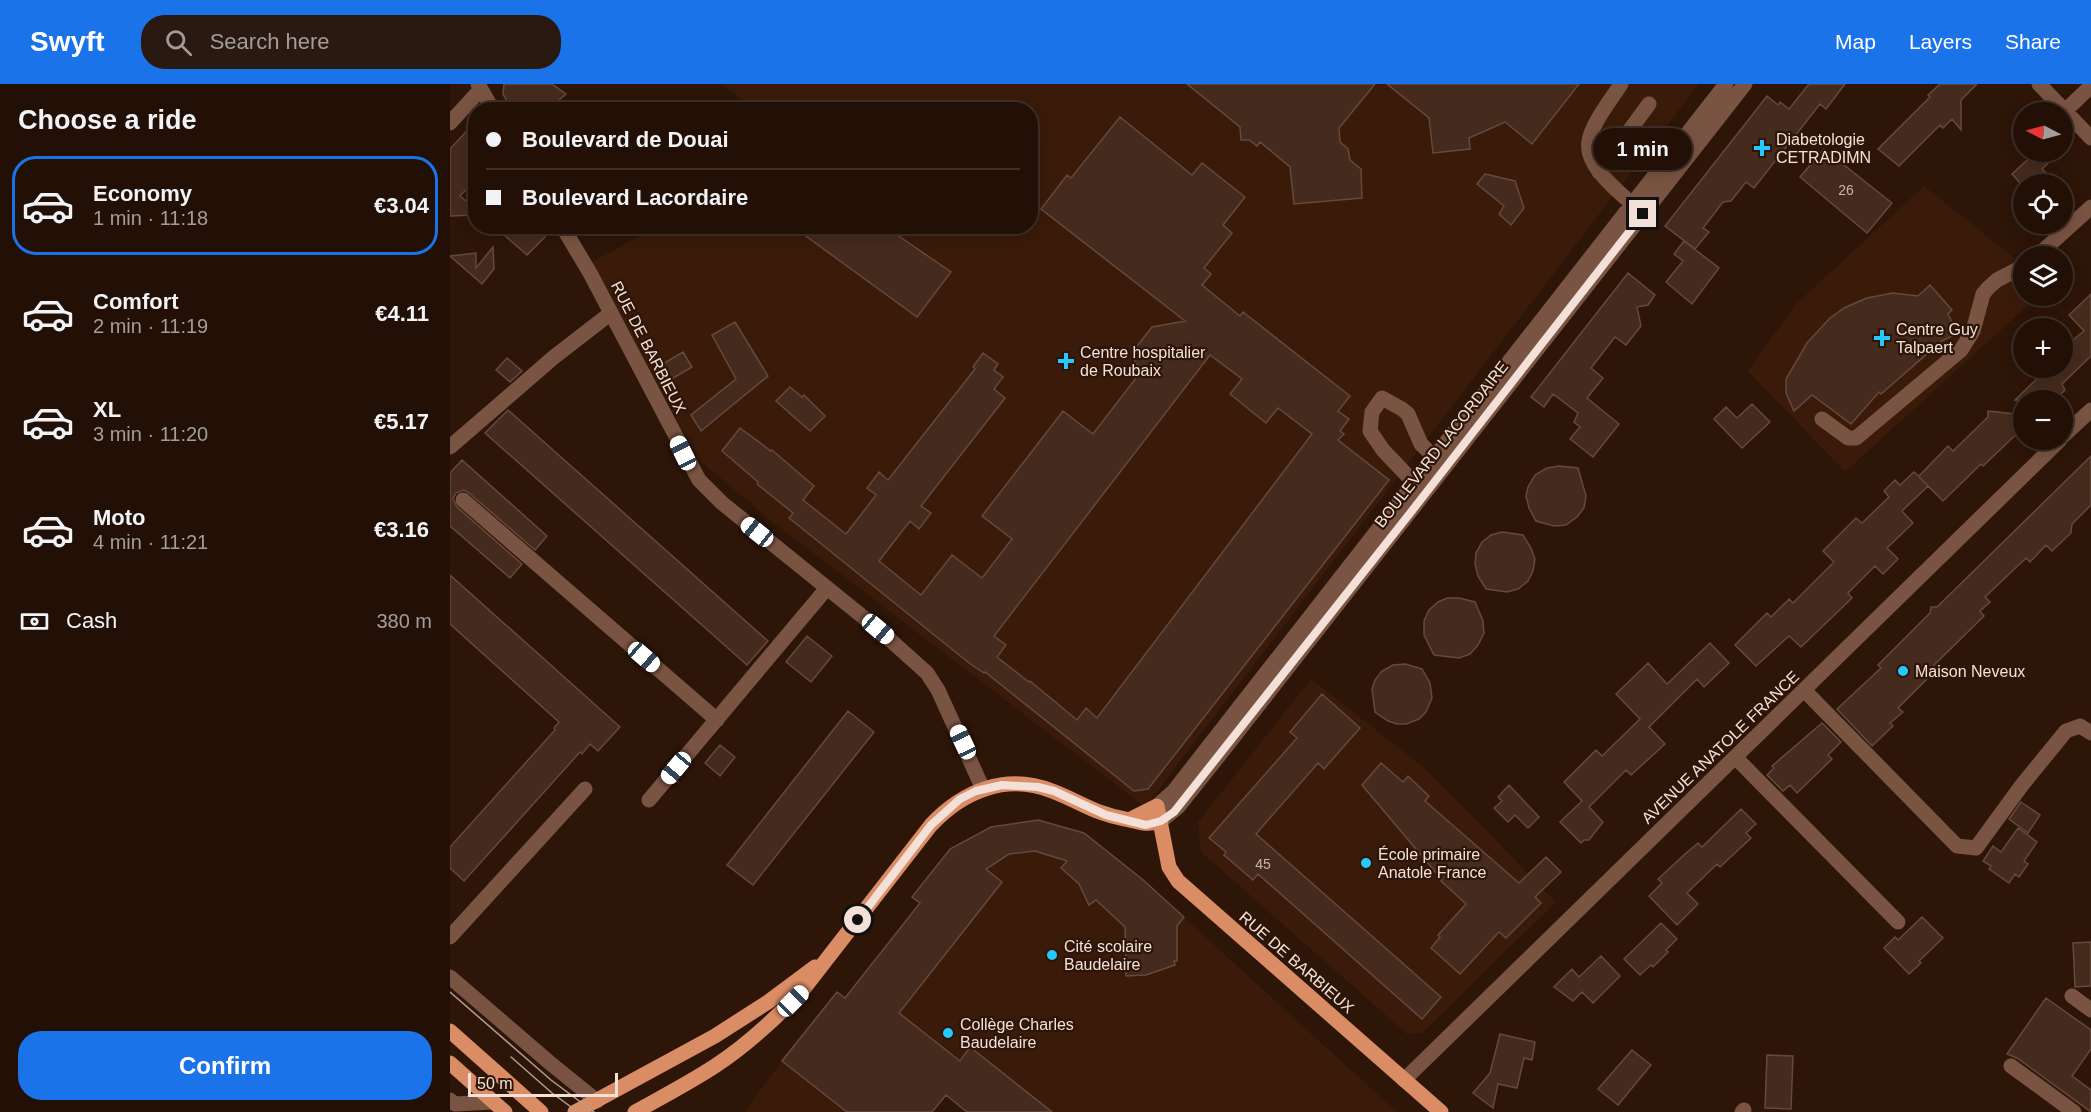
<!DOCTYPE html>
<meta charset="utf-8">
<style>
:root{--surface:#221006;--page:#2a1910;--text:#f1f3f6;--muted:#a29d9b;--line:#3f3028;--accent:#1a73e8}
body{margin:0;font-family:Arial,sans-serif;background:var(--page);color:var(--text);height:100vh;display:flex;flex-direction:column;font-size:22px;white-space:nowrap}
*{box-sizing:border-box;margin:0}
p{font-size:20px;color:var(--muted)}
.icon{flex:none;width:33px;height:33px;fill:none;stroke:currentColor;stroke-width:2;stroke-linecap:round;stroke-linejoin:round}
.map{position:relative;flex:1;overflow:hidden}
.panel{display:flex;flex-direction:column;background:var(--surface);width:450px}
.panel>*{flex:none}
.top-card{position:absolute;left:18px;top:18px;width:570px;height:132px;border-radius:24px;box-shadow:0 3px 15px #0003,0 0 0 2px var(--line);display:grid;align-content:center;height:132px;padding:0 18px;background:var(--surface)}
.needle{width:39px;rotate:276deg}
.fabs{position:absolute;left:1563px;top:18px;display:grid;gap:12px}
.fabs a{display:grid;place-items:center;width:60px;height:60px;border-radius:50%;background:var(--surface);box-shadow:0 3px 15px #0003,0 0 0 2px var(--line);font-size:30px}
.scale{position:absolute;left:18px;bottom:15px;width:150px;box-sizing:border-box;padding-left:6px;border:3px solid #f3e1d9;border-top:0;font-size:16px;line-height:21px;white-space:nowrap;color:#f3e1d9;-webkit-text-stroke:4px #2d1508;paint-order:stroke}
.end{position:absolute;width:27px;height:27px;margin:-14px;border:8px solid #f3e1d9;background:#111;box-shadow:0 0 0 3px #111}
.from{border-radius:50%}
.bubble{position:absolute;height:42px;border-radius:21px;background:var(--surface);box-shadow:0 3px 15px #0003,0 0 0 2px var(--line);font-size:20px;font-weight:700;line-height:42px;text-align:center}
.car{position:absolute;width:18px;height:36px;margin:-18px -9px;border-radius:8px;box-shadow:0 0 4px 2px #0007;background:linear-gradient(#fff 24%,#345 0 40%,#fff 0 76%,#345 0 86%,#fff 0)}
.top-card b{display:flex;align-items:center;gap:21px;height:57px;font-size:22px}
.top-card b+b{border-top:2px solid var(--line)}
.top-card i{width:15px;height:15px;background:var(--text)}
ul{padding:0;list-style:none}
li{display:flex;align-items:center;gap:18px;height:99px;margin:0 12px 9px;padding:0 6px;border:3px solid transparent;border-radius:24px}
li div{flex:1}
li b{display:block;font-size:22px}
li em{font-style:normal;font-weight:700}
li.current{border-color:var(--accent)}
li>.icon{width:54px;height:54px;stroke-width:1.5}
h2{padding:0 18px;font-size:27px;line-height:72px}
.pay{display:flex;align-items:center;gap:15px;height:66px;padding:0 18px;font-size:22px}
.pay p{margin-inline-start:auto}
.button{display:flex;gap:12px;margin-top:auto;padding:12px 18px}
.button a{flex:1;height:69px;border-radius:24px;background:var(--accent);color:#fff;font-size:24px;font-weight:700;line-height:69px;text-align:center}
header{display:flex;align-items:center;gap:36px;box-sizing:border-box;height:84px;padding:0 30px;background:var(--accent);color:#fff}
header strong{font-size:28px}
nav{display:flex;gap:33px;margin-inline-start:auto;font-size:21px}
.search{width:420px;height:54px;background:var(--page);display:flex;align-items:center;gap:15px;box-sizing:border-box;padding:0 21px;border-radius:24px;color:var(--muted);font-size:22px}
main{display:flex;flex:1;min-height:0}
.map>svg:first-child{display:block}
</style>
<header>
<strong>Swyft</strong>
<div class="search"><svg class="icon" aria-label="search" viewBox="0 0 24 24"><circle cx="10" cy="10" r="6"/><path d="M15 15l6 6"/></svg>Search here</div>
<nav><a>Map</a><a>Layers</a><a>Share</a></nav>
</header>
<main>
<section class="panel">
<h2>Choose a ride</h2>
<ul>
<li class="current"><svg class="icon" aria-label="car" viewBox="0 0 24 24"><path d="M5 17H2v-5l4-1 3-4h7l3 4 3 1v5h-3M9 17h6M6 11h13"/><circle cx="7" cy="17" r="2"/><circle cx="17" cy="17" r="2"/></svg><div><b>Economy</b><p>1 min · 11:18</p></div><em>€3.04</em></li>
<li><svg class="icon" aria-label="car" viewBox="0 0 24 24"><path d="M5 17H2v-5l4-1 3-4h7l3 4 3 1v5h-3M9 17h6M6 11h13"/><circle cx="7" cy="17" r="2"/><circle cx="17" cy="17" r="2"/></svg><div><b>Comfort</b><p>2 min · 11:19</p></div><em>€4.11</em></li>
<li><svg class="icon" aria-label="car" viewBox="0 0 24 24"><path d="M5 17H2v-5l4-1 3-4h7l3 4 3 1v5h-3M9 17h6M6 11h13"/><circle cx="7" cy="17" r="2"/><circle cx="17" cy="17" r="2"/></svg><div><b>XL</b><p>3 min · 11:20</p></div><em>€5.17</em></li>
<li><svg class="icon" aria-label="car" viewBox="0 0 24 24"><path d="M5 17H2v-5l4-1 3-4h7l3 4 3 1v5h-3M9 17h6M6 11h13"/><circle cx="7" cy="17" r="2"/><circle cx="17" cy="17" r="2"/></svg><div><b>Moto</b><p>4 min · 11:21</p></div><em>€3.16</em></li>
</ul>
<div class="pay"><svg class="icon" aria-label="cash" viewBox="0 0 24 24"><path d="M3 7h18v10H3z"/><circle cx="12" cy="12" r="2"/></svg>Cash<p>380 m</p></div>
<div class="button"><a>Confirm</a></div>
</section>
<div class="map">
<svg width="1641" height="1028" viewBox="0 0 1641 1028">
<rect width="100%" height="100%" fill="#2d1508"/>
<path fill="#3a1b0a" d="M 273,0 L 1249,0 L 695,723 L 323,438 L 248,375 L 142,178 L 206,143 L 580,142 L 580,26 L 303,25 Z
M 1474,102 L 1573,181 L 1574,212 L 1588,212 L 1395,388 L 1298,287 L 1345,221 Z
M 861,595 L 978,687 L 1106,818 L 972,949 L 957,950 L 751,768 L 748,738 Z
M 588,736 L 634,749 L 692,795 L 947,1028 L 517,1028 L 496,1011 L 482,1028 L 294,1028 L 332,977 L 395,914 L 470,820 L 462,813 L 500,765 L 541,743 Z"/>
<path fill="#452b1e" stroke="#66493b" stroke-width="1.5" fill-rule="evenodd" d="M 54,0 L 102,0 L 116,10 L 97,26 L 62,26 L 53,10 Z
M 737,0 L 925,0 L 889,44 L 890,58 L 898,65 L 900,76 L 911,85 L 912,114 L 844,120 L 840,83 L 810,58 L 807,62 L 799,56 L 791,56 L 790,43 Z
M 937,0 L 1129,0 L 1082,60 L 1055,38 L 1019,54 L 1020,65 L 983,69 L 979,34 Z
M 1359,0 L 1395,0 L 1376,25 L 1370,20 L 1304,104 L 1296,98 L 1281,117 L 1273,118 L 1253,144 L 1259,148 L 1245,165 L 1215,142 L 1317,12 L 1328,21 L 1330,18 L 1339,25 Z
M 1490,0 L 1527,0 L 1511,16 L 1511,46 L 1502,35 L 1493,44 L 1490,41 L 1449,82 L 1428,65 L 1480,13 L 1478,11 Z
M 670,33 L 742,91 L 752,79 L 795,113 L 773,141 L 782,149 L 754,184 L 761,190 L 752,201 L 790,232 L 793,228 L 900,312 L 888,327 L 899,335 L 890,347 L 894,350 L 888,356 L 939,396 L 698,705 L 684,707 L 535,588 L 534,589 L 519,579 L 339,434 L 343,429 L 307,400 L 308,398 L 272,367 L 290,344 L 321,367 L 322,366 L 364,402 L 353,416 L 396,450 L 426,411 L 417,404 L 429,388 L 438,396 L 525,285 L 523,283 L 533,269 L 548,280 L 544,286 L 553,293 L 544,305 L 555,314 L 471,422 L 481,429 L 469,445 L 460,437 L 429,477 L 471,511 L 502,471 L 532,494 L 562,455 L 532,432 L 613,327 L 643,350 L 693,285 L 685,279 L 684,266 L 702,243 L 735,237 L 591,125 L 617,91 L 621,94 ZM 760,271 L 792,295 L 780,310 L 816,339 L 828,324 L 862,350 L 647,634 L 636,624 L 627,636 L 580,597 L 579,598 L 547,573 L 556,561 L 544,552 Z
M 26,37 L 26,95 L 10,112 L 26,125 L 26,131 L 0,132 L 0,65 Z
M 1374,65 L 1442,119 L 1417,149 L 1350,93 Z
M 1586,68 L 1610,68 L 1592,85 L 1607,100 L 1571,100 L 1562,90 Z
M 1035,90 L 1065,97 L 1074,124 L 1061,141 L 1049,130 L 1054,122 L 1027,100 Z
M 61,142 L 89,142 L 95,153 L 77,171 L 54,151 Z
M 342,142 L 434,142 L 501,188 L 467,233 Z
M 1234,157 L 1269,184 L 1242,220 L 1216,198 L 1233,177 L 1224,170 Z
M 43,163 L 44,185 L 32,200 L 0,172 L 26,169 L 26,184 Z
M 1178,189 L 1205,211 L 1198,221 L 1187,223 L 1191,242 L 1176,261 L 1165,253 L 1141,284 L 1153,294 L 1137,314 L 1169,340 L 1143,373 L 1120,355 L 1130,343 L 1124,338 L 1128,329 L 1103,310 L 1094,323 L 1081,313 Z
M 1480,201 L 1502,226 L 1498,230 L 1504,242 L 1502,252 L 1492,257 L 1431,310 L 1429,308 L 1401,340 L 1362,311 L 1344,327 L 1336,309 L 1336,295 L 1357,259 L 1380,234 L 1394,224 L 1417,214 L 1443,209 L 1468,212 Z
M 1641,210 L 1641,272 L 1612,300 L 1615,306 L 1604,316 L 1565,316 L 1598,284 L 1612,284 L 1612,265 L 1634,247 L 1619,231 Z
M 285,238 L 318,292 L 251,347 L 241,331 L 286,295 L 262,251 Z
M 233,268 L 242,283 L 220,296 L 211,281 Z
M 57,274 L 72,287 L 60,298 L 46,286 Z
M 340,303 L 352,313 L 354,311 L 375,332 L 360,347 L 326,317 Z
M 1302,320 L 1320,338 L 1292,364 L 1264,335 L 1276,323 L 1287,334 Z
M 58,326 L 318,557 L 297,581 L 35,349 Z
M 1538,327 L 1574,331 L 1574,343 L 1533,382 L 1531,380 L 1493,417 L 1469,393 L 1478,402 L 1452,427 L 1463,439 L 1437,464 L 1448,475 L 1433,490 L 1425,482 L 1398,509 L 1402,514 L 1351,563 L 1339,552 L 1306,582 L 1285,561 L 1317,529 L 1321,533 L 1339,515 L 1343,519 L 1384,478 L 1373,467 L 1406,434 L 1412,439 L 1439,413 L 1434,407 L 1445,396 L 1450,401 L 1464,388 L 1469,392 L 1498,362 L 1503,367 L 1538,333 Z
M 1641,372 L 1641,421 L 1622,440 L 1621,449 L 1602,467 L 1596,461 L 1580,478 L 1576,474 L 1535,513 L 1540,518 L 1530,527 L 1534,532 L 1476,589 L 1477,595 L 1448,624 L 1453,628 L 1440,639 L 1443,642 L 1422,662 L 1387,625 L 1431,584 L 1428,581 L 1480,529 L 1481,523 L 1487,523 Z
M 12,376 L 97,452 L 85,466 L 19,409 L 14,406 L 6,409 L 3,415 L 7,423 L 72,480 L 60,494 L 0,442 L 0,389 Z
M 1109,382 L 1128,384 L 1136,412 L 1134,424 L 1127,433 L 1116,441 L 1104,442 L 1086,437 L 1079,424 L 1076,412 L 1078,403 L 1085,391 L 1097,384 Z
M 1052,448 L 1073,451 L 1081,464 L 1085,475 L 1083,487 L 1078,497 L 1068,505 L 1057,508 L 1036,505 L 1028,492 L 1025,480 L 1026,469 L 1032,458 L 1041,451 Z
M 0,491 L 170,643 L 148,667 L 140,660 L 132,670 L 130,668 L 14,797 L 0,784 L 0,763 L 105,646 L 104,644 L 109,638 L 0,540 Z
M 997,514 L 1009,514 L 1025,518 L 1033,537 L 1034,549 L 1028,561 L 1020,570 L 1009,574 L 984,571 L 974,551 L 974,537 L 979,526 L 988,518 Z
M 357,552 L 382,572 L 361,598 L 336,578 Z
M 1260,559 L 1279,579 L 1254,603 L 1247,595 L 1199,643 L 1215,660 L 1181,691 L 1176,686 L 1139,723 L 1153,738 L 1139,756 L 1134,756 L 1131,759 L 1110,738 L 1132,717 L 1114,698 L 1146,666 L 1152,672 L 1190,635 L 1166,610 L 1198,579 L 1217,600 Z
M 955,580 L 972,585 L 980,599 L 982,614 L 976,628 L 969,635 L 956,640 L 947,640 L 938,637 L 925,628 L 922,605 L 925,596 L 932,587 L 943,581 Z
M 872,610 L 910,644 L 874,685 L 868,679 L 806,750 L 991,913 L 972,935 L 808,790 L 803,796 L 774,771 L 776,768 L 759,754 L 847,654 L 840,648 Z
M 398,627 L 424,648 L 303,801 L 277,781 Z
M 1372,639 L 1391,658 L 1378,671 L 1382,675 L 1347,709 L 1340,701 L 1333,707 L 1317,691 L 1324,684 L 1322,682 Z
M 270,661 L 285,673 L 270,692 L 255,679 Z
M 931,679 L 953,698 L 958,692 L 979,712 L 975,717 L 1069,799 L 1096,773 L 1111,788 L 1085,813 L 1091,819 L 1056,854 L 1049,848 L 1010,890 L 981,864 L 990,853 L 988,851 L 1016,820 L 991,797 L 992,796 L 912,701 Z
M 1059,701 L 1089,733 L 1078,744 L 1065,731 L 1058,738 L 1044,724 L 1052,717 L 1048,713 Z
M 1571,718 L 1590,731 L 1578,749 L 1559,735 Z
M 1291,725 L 1306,740 L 1296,749 L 1301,754 L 1270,783 L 1267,780 L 1237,809 L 1248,820 L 1227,841 L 1199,812 L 1212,799 L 1208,795 L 1235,770 L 1248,759 L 1252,763 Z
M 588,736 L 634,749 L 692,795 L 734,833 L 727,842 L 727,877 L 724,877 L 725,881 L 696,891 L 676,892 L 675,843 L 646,816 L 639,821 L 629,800 L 611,784 L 617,777 L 585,767 L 559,770 L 536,785 L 552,798 L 449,929 L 510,977 L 520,963 L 602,1028 L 517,1028 L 496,1011 L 482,1028 L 397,1028 L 332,977 L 387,908 L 395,914 L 470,819 L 462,813 L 500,765 L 541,743 Z
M 1568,744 L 1587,758 L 1574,777 L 1578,780 L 1569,793 L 1565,790 L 1559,799 L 1539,785 L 1541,782 L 1533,777 L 1543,762 L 1551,768 Z
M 1472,833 L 1493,854 L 1469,877 L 1471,879 L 1459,890 L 1434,864 L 1445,853 L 1448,856 Z
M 1211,839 L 1227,855 L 1216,866 L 1218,868 L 1203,883 L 1201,881 L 1190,891 L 1174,875 Z
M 1641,858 L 1641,902 L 1625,903 L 1623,859 Z
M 1151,872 L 1170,892 L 1143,919 L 1132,908 L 1123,917 L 1104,903 L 1122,885 L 1129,893 Z
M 1596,914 L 1641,946 L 1641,965 L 1622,992 L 1641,1006 L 1641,1028 L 1567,974 L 1557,970 Z
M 1050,950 L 1085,958 L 1082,976 L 1074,974 L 1067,1004 L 1048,1000 L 1043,1024 L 1023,1009 L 1040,989 Z
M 1182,966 L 1201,981 L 1168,1021 L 1148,1005 Z
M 1317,971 L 1343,972 L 1341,1025 L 1315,1024 Z"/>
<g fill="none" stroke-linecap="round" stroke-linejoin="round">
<path stroke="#7a5442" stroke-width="15" d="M 28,0 L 43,26
M 1171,0 C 1161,16 1142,39 1139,57 C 1134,82 1171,110 1189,126
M 1589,0 L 1641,54
M 1615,27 L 1641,2
M 0,39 L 31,5
M 1149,88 L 1199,20
M 112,142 L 140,189 L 249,396 L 272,419 L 428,545 L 477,589 L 488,606 L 533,705
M 1587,172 L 1641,123
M 1372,335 L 1398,354 L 1406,354 L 1511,266 L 1523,247 L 1533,210 L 1538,204 L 1547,196 L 1574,182
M 1612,353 L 1641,326
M 0,363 L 104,273 L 161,229
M 971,406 L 933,366 L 920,347 L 922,328 L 932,314 L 952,325 L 958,330 L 971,360 L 991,380
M 13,416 L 267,636
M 1354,606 L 1507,762 L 1526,764 L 1572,701 L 1616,647 L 1630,642 L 1641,649
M 1285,673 L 1448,838
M 199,716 L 377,504
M 707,722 L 723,708 L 1276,0
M 711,737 L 728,723 L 771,669 L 1295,0
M 0,853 L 135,705
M 0,893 L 100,979 L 147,1017
M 1622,912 L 1641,926
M 1561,982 L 1624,1028
M 954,996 L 1610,356
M 0,1016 L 5,1020 L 43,1018
M 1292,1028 L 1294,1026"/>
<path stroke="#da8c65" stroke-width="15" d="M 679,736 L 707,722 L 719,783 L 728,797 L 991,1028
M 0,947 L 91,1028
M 0,979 L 55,1028
M 125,1028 L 265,952 L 318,918 L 365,883
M 185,1028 C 212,1013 239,999 265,982 C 297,961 325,935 352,907 L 481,741 C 513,707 556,689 602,707 C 629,717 645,730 675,735 C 689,738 697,742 711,737"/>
<path stroke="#b39f95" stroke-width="1.5" d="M 0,908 L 101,996 L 144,1028
M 61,973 L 102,1009 L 128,1028"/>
</g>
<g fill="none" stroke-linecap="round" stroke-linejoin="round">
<path stroke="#f3e1d9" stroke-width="8" d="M 408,836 L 481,741 L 510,715 L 526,707 L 552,701 L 588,703 L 604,707 L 656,731 L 696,741 L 711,737 L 724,728 L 961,428 L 1193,130"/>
</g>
<g fill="#25c9fe" stroke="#2d1508" stroke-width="2">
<path d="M1309 55h6v6h6v6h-6v6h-6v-6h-6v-6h6z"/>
<path d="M1429 245h6v6h6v6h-6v6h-6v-6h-6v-6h6z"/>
<path d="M613 268h6v6h6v6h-6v6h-6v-6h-6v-6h6z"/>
<circle cx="1453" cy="587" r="6"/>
<circle cx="916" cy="779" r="6"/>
<circle cx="602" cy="871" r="6"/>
<circle cx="498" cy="949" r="6"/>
</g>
<g text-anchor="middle" stroke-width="4.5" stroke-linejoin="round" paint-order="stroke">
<g font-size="14" fill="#c8b4aa">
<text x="1396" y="111">26</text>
<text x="813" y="785">45</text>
</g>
<g font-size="16" fill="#f3e1d9" stroke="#2d1508" text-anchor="start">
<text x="1326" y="61">Diabetologie<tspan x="1326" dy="18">CETRADIMN</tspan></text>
<text x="1446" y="251">Centre Guy<tspan x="1446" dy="18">Talpaert</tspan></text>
<text x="630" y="274">Centre hospitalier<tspan x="630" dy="18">de Roubaix</tspan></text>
<text x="1465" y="593">Maison Neveux</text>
<text x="928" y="776">École primaire<tspan x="928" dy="18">Anatole France</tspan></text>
<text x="614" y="868">Cité scolaire<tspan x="614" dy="18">Baudelaire</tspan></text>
<text x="510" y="946">Collège Charles<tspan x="510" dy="18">Baudelaire</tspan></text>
</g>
<g font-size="16" fill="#f3e1d9" stroke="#2d1508">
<text transform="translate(199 263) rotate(63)" y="6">RUE DE BARBIEUX</text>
<text transform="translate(991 360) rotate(-52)" y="6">BOULEVARD LACORDAIRE</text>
<text transform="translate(1270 663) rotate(-44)" y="6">AVENUE ANATOLE FRANCE</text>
<text transform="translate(847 878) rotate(41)" y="6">RUE DE BARBIEUX</text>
</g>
</g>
</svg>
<div class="fabs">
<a><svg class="needle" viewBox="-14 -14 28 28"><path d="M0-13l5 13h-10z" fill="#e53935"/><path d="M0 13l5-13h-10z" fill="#a29d9b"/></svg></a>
<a><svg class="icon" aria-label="locate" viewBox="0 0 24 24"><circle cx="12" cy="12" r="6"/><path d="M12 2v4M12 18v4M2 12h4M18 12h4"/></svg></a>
<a><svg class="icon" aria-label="layers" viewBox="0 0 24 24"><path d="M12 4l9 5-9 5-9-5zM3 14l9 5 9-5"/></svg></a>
<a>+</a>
<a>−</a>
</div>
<div class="scale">50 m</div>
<i class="end from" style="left:408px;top:836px"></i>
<i class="end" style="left:1193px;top:130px"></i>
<div class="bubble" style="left:1143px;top:44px;width:99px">1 min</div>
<i class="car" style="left:233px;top:369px;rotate:334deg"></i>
<i class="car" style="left:307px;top:448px;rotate:309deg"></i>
<i class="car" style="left:428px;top:545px;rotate:130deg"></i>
<i class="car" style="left:194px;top:573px;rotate:131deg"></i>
<i class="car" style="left:513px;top:658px;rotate:335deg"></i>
<i class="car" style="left:226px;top:684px;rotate:220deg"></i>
<i class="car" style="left:343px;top:917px;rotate:45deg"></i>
<div class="top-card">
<b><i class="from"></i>Boulevard de Douai</b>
<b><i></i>Boulevard Lacordaire</b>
</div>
</div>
</main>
